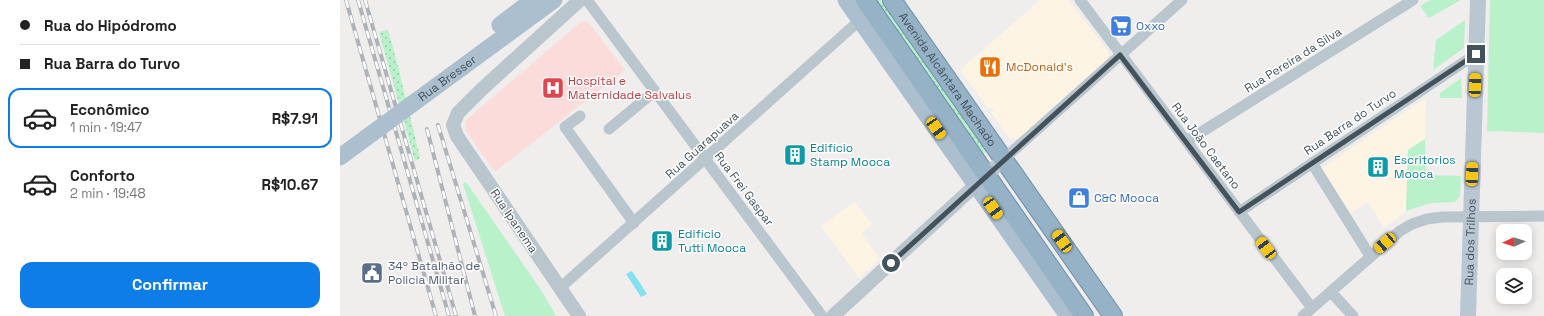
<!DOCTYPE html>
<html lang="pt">
<meta charset="utf-8">
<style>
:root{--surface:#fff;--page:#f6f6f6;--text:#222;--muted:#767676;--line:#e0e0e0;--accent:#0f7de7}
body{margin:0;font-family:"Space Grotesk",sans-serif;background:var(--page);color:var(--text);height:100vh;display:flex;flex-direction:column;font-size:15px;white-space:nowrap}
*{box-sizing:border-box;margin:0}
p{font-size:13px;color:var(--muted)}
.icon{flex:none;width:22px;height:22px;fill:none;stroke:currentColor;stroke-width:2;stroke-linecap:round;stroke-linejoin:round}
.map{position:relative;flex:1;overflow:hidden}
.sheet{display:flex;flex-direction:column;background:var(--surface);width:340px}
.sheet>*{flex:none}
.banner{display:grid;align-content:center;height:88px;padding:0 20px;background:var(--surface)}
.needle{width:26px;rotate:266deg}
.fabs{position:absolute;left:1156px;top:224px;display:grid;gap:8px}
.fabs a{display:grid;place-items:center;width:36px;height:36px;border-radius:8px;background:var(--surface);box-shadow:0 2px 10px #0003;font-size:20px}
.end{position:absolute;width:18px;height:18px;margin:-9px;border:5px solid #44525b;background:#fff;box-shadow:0 0 0 2px #fff}
.from{border-radius:50%}
.car{position:absolute;width:12px;height:24px;margin:-12px -6px;border-radius:5px;box-shadow:0 0 3px 1px #0007;background:linear-gradient(#f5c518 24%,#345 0 40%,#f5c518 0 76%,#345 0 86%,#f5c518 0)}
.banner b{display:flex;align-items:center;gap:14px;height:38px;font-size:15px}
.banner b+b{border-top:1px solid var(--line)}
.banner i{width:10px;height:10px;background:var(--text)}
ul{padding:0;list-style:none}
li{display:flex;align-items:center;gap:12px;height:60px;margin:0 8px 6px;padding:0 12px;border:2px solid transparent;border-radius:12px}
li div{flex:1}
li b{display:block;font-size:15px}
li em{font-style:normal;font-weight:800}
li.current{border-color:var(--accent)}
li>.icon{width:36px;height:36px;stroke-width:1.5}
.button{display:flex;gap:8px;margin-top:auto;padding:8px 20px}
.button a{flex:1;height:46px;border-radius:12px;background:var(--accent);color:#fff;font-size:16px;font-weight:800;line-height:46px;text-align:center}
main{display:flex;flex:1;min-height:0}
.map>svg:first-child{display:block}
</style>
<main>
<section class="sheet">
<div class="banner">
<b><i class="from"></i>Rua do Hipódromo</b>
<b><i></i>Rua Barra do Turvo</b>
</div>
<ul>
<li class="current"><svg class="icon" aria-label="car" viewBox="0 0 24 24"><path d="M5 17H2v-5l4-1 3-4h7l3 4 3 1v5h-3M9 17h6M6 11h13"/><circle cx="7" cy="17" r="2"/><circle cx="17" cy="17" r="2"/></svg><div><b>Econômico</b><p>1 min · 19:47</p></div><em>R$7.91</em></li>
<li><svg class="icon" aria-label="car" viewBox="0 0 24 24"><path d="M5 17H2v-5l4-1 3-4h7l3 4 3 1v5h-3M9 17h6M6 11h13"/><circle cx="7" cy="17" r="2"/><circle cx="17" cy="17" r="2"/></svg><div><b>Conforto</b><p>2 min · 19:48</p></div><em>R$10.67</em></li>
</ul>
<div class="button"><a>Confirmar</a></div>
</section>
<div class="map">
<svg width="1204" height="316" viewBox="0 0 1204 316">
<defs>
<pattern id="grass-dots" width="8" height="8" patternUnits="userSpaceOnUse"><rect width="8" height="8" fill="#b8f1ca"/><path d="M2 2h.1M6 6h.1" fill="none" stroke="#97c6a7" stroke-width="1.8" stroke-linecap="round"/></pattern>
</defs>
<rect width="100%" height="100%" fill="#f0eded"/>
<path fill="#fdf4e4" d="M 700,0 L 728,0 L 768,51 L 769,56 L 768,59 L 679,138 L 669,138 L 651,112 L 654,110 L 652,107 L 649,109 L 620,70 Z
M 1086,98 L 1085,139 L 1068,150 L 1066,211 L 1044,228 L 1028,202 L 1010,214 L 981,170 L 982,168 Z
M 515,202 L 532,224 L 521,233 L 540,259 L 519,278 L 481,226 Z"/>
<path fill="#fcdbdb" d="M 246,21 L 249,23 L 285,70 L 155,172 L 126,131 L 125,121 L 241,22 Z"/>
<path fill="url(#grass-dots)" d="M 534,0 L 541,0 L 648,150 L 643,154 Z
M 48,30 L 57,62 L 80,158 L 75,161 L 39,32 Z"/>
<path fill="#b8f1ca" d="M 1090,0 L 1121,0 L 1089,18 L 1080,6 Z
M 1150,0 L 1204,0 L 1204,133 L 1147,131 Z
M 1125,20 L 1124,48 L 1093,70 L 1096,40 Z
M 1121,78 L 1122,98 L 1100,98 L 1100,93 Z
M 1085,139 L 1086,175 L 1121,176 L 1120,196 L 1115,202 L 1091,203 L 1066,211 L 1068,150 Z
M 126,182 L 201,290 L 216,316 L 165,316 L 123,184 Z"/>
<path fill="#83e1f0" d="M 292,271 L 307,294 L 301,297 L 286,274 Z"/>
<g fill="none" stroke-linecap="round" stroke-linejoin="round">
<g stroke="#6d8fab" stroke-width="20">
<g id="trunk">
<path d="M 525,0 L 744,316"/>
<path id="s2" d="M 552,0 L 773,316"/>
</g>
</g>
<path stroke="#bac6cd" stroke-width="11" d="M 247,0 L 482,316
M 740,0 L 972,308
M 240,116 L 225,127 L 294,223
M 269,129 L 315,91
M 847,141 L 1073,0
M 664,159 L 842,0
M 972,163 L 1030,256
M 899,212 L 1136,54
M 220,288 L 520,20
M 991,292 L 1013,316
M 963,316 L 1060,231 L 1072,224 L 1087,219 L 1102,217 L 1204,216"/>
<path stroke="#bac6cd" stroke-width="14" d="M 239,316 L 117,136 L 113,125 L 118,113 L 142,89 L 240,0
M 493,316 L 664,159"/>
<path stroke="#b9c7d2" stroke-width="16" id="s1" d="M 1128,316 L 1138,0"/>
<path stroke="#abbfce" stroke-width="17" d="M 506,0 L 728,316"/>
<use href="#trunk" stroke="#96b2c6" stroke-width="18"/>
<g stroke="#afb3b8" stroke-width="4">
<path id="rail" d="M 6,0 L 96,316
M 18,0 L 109,316
M 25,0 L 116,316
M 98,125 L 156,316
M 87,129 L 135,316"/>
</g>
<use href="#rail" stroke="#fff" stroke-width="2.5" stroke-dasharray="8" stroke-linecap="butt"/>
<g stroke="#abbfce" stroke-width="17">
<path d="M 160,25 L 193,0"/>
<path id="s3" d="M 0,157 L 214,0"/>
</g>
</g>
<g fill="none" stroke-linecap="round" stroke-linejoin="round">
<path stroke="#44525b" stroke-width="5" d="M 551,263 L 780,55 L 899,212 L 1136,54"/>
</g>
<defs>
<g id="supermarket-square" transform="scale(1.15)"><rect x="-9" y="-9" width="18" height="18" rx="4" fill="#3f7fe0" stroke="#fff"/><path d="M-6-5.5h2.5l.6 2H6L4.5 2H-2.5L-4.4-4H-6ZM-1.5 3.2a1.3 1.3 0 1 0 .1 0ZM3 3.2a1.3 1.3 0 1 0 .1 0Z" fill="#fff"/></g>
<g id="restaurant-square" transform="scale(1.15)"><rect x="-9" y="-9" width="18" height="18" rx="4" fill="#e8710a" stroke="#fff"/><path d="M-5-6h1v4h1v-4h1v4h1v-4h1v5L-1.5 .5V6h-2V.5L-5-1ZM5-6V6H3V1.5H1.5Q1.5-4 5-6Z" fill="#fff"/></g>
<g id="hospital-square" transform="scale(1.15)"><rect x="-9" y="-9" width="18" height="18" rx="4" fill="#e0444e" stroke="#fff"/><path d="M-5-5h3v3.5h4V-5h3V5h-3V1.5h-4V5h-3Z" fill="#fff"/></g>
<g id="building-square" transform="scale(1.15)"><rect x="-9" y="-9" width="18" height="18" rx="4" fill="#0f9aa8" stroke="#fff"/><path d="M-4-6H4V6H1V3H-1V6H-4ZM-2.5-4.3h1.7v1.8h-1.7ZM.8-4.3h1.7v1.8H.8ZM-2.5-1h1.7V.8h-1.7ZM.8-1h1.7V.8H.8Z" fill="#fff"/></g>
<g id="shop-square" transform="scale(1.15)"><rect x="-9" y="-9" width="18" height="18" rx="4" fill="#3f7fe0" stroke="#fff"/><path d="M-5-2.5h2.3a2.7 3.5 0 0 1 5.4 0H5L5.5 6h-11ZM-1.5-2.5h3a1.5 2.3 0 0 0-3 0Z" fill="#fff"/></g>
<g id="civic-square" transform="scale(1.15)"><rect x="-9" y="-9" width="18" height="18" rx="4" fill="#5c6f8a" stroke="#fff"/><path d="M-.6-6.5H3V-4.5H.6V-3L4-1V1h2V6H-6V1h2V-1L-.6-3ZM-1.2 2.5V6h2.4V2.5Z" fill="#fff"/></g>
</defs>
<g fill-rule="evenodd">
<use href="#supermarket-square" x="781" y="26"/>
<use href="#restaurant-square" x="650" y="67"/>
<use href="#hospital-square" x="213" y="88"/>
<use href="#building-square" x="455" y="155"/>
<use href="#building-square" x="1038" y="167"/>
<use href="#shop-square" x="739" y="198"/>
<use href="#building-square" x="322" y="241"/>
<use href="#civic-square" x="32" y="273"/>
</g>
<g text-anchor="middle" stroke-width="3" stroke-linejoin="round" paint-order="stroke">
<g font-size="12" fill="#366cbe" stroke="#fff" text-anchor="start">
<text x="796" y="30">Oxxo</text>
<text x="754" y="202">C&amp;C Mooca</text>
</g>
<g font-size="12" fill="#44525b" stroke="#fff">
<text transform="translate(953 60) rotate(-32)" y="4">Rua Pereira da Silva</text>
<text dy="4" stroke="none"><textPath href="#s3" startOffset="133">Rua Bresser</textPath></text>
<text dy="4" stroke="none"><textPath href="#s2" startOffset="97">Avenida Alcântara Machado</textPath></text>
<text transform="translate(1010 122) rotate(-34)" y="4">Rua Barra do Turvo</text>
<text transform="translate(362 145) rotate(-42)" y="4">Rua Guarapuava</text>
<text transform="translate(866 146) rotate(53)" y="4">Rua João Caetano</text>
<text transform="translate(404 189) rotate(53)" y="4">Rua Frei Gaspar</text>
<text transform="translate(174 221) rotate(56)" y="4">Rua Ipanema</text>
<text dy="4" stroke="none"><textPath href="#s1" startOffset="74">Rua dos Trilhos</textPath></text>
</g>
<g font-size="12" fill="#c56008" stroke="#fff" text-anchor="start">
<text x="666" y="71">McDonald's</text>
</g>
<g font-size="12" fill="#be3a42" stroke="#fff" text-anchor="start">
<text x="228" y="85">Hospital e<tspan x="228" dy="14">Maternidade Salvalus</tspan></text>
</g>
<g font-size="12" fill="#0d838f" stroke="#fff" text-anchor="start">
<text x="470" y="152">Edifício<tspan x="470" dy="14">Stamp Mooca</tspan></text>
<text x="1054" y="164">Escritorios<tspan x="1054" dy="14">Mooca</tspan></text>
<text x="338" y="238">Edifício<tspan x="338" dy="14">Tutti Mooca</tspan></text>
</g>
<g font-size="12" fill="#4e5e75" stroke="#fff" text-anchor="start">
<text x="48" y="270">34º Batalhão de<tspan x="48" dy="14">Policia Militar</tspan></text>
</g>
</g>
</svg>
<div class="fabs">
<a><svg class="needle" viewBox="-14 -14 28 28"><path d="M0-13l5 13h-10z" fill="#e53935"/><path d="M0 13l5-13h-10z" fill="#767676"/></svg></a>
<a><svg class="icon" aria-label="layers" viewBox="0 0 24 24"><path d="M12 4l9 5-9 5-9-5zM3 14l9 5 9-5"/></svg></a>
</div>
<i class="end from" style="left:551px;top:263px"></i>
<i class="end" style="left:1136px;top:54px"></i>
<i class="car" style="left:1135px;top:85px;rotate:2deg"></i>
<i class="car" style="left:596px;top:128px;rotate:145deg"></i>
<i class="car" style="left:1132px;top:174px;rotate:2deg"></i>
<i class="car" style="left:653px;top:208px;rotate:145deg"></i>
<i class="car" style="left:722px;top:241px;rotate:325deg"></i>
<i class="car" style="left:1045px;top:243px;rotate:229deg"></i>
<i class="car" style="left:926px;top:248px;rotate:323deg"></i>
</div>
</main>
